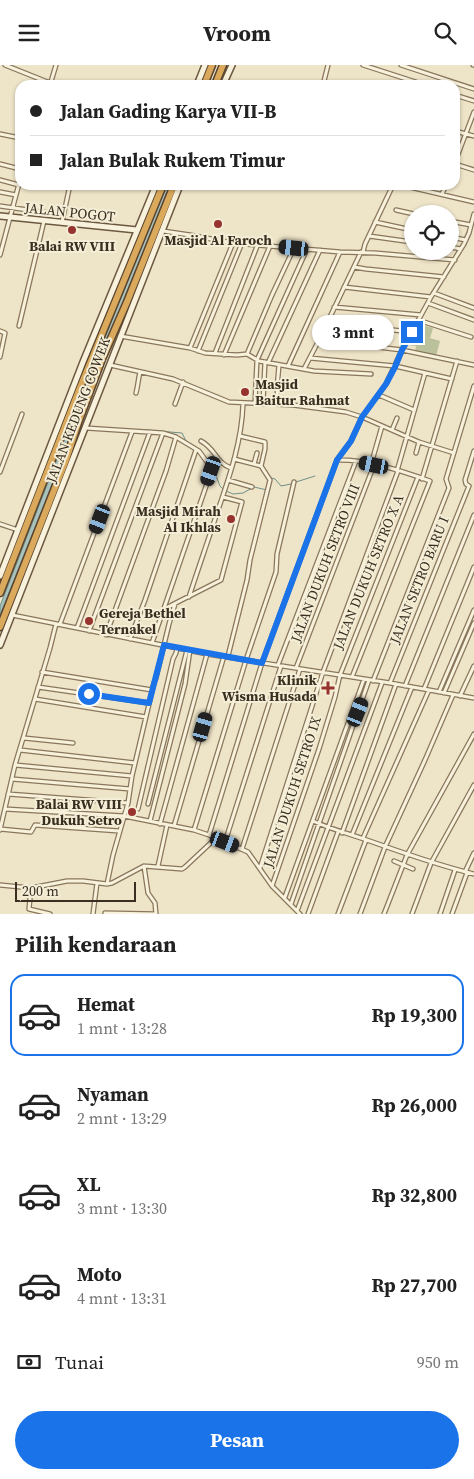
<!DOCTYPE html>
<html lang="id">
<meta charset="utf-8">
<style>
:root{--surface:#fff;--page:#f6f6f6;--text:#222;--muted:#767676;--line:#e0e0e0;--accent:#1a73e8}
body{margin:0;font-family:"Source Serif 4",serif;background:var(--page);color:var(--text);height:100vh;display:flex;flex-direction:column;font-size:19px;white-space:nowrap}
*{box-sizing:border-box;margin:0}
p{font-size:16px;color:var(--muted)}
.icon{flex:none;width:28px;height:28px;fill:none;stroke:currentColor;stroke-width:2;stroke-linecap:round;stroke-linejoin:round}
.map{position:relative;height:849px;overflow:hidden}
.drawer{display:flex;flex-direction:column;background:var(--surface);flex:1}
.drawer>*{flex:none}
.hud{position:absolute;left:15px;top:15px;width:445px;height:110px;border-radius:15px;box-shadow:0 1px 4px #0004;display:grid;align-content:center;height:110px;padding:0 15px;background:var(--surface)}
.fabs{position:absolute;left:404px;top:140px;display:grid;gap:10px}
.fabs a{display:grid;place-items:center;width:55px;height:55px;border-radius:50%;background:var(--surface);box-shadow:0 1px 4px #0004;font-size:25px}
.scale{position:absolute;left:15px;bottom:12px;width:121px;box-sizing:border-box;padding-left:5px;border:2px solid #3a2e20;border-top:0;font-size:14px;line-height:18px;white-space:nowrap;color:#3a2e20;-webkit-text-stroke:4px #f5eed7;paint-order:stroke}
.end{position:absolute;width:22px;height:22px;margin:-11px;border:6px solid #1a73e8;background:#fff;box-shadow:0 0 0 2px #fff}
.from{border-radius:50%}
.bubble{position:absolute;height:35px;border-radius:18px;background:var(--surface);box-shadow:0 1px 4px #0004;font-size:16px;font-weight:700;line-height:35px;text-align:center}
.car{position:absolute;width:15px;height:30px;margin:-15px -8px;border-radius:6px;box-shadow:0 0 4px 1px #0007;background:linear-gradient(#222 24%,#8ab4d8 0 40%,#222 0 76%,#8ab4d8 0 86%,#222 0)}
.hud b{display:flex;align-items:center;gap:18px;height:48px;font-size:19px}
.hud b+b{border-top:1px solid var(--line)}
.hud i{width:12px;height:12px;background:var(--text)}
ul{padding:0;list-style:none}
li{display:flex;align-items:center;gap:15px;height:82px;margin:0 10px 8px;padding:0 5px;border:2px solid transparent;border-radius:15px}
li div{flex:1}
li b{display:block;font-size:19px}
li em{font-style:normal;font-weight:700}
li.active{border-color:var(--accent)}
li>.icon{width:45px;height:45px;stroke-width:1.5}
h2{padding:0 15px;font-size:22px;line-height:60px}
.pay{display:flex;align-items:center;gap:12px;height:55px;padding:0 15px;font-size:19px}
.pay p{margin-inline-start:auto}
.cta{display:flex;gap:10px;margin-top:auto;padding:10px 15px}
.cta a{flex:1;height:58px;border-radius:30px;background:var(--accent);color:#fff;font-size:20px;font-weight:700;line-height:58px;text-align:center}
header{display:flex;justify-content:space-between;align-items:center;height:65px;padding:0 15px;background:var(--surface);font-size:22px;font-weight:700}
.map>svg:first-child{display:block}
</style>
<header><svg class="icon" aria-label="menu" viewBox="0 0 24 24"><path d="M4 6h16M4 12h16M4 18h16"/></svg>Vroom<svg class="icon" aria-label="search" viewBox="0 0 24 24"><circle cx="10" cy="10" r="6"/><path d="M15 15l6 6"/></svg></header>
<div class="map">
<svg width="474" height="849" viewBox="0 0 474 849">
<rect width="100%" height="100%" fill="#eee4c8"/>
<path fill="#bbc19a" d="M 418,259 L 433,263 L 430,273 L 440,276 L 436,291 L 415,287 L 416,281 L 406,280 Z"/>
<path fill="#a9c2bc" stroke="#6f908a" d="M 166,120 L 172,120 L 0,550 L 0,541 L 94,299 Z"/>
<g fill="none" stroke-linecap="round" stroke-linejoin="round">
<path stroke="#6f908a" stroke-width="1" d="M 146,365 L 182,368 L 186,376
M 213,403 L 220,421 L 223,424
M 271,413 L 275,414 L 281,421 L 291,419
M 296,417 L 315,411
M 226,426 L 233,429 L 243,428 L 254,422 L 267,425"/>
<g stroke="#89775d" stroke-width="5.5">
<path id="street" d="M 5,0 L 50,18
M 363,0 L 425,20
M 401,0 L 474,24
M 473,0 L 474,0
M 50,20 L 56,0
M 323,20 L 328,0
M 455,30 L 474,36
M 455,66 L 474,71
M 0,69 L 20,73
M 455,79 L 461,81
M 455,97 L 474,47
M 0,99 L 20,104
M 455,99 L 474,105
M 0,115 L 19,120
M 401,120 L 474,137
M 0,127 L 16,130
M 442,129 L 446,120
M 0,141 L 63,150
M 396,145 L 414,149
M 450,156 L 471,160
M 62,157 L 70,120
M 375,157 L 412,165
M 163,166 L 190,170 L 233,178 L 340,187 L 375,188 L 455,195
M 369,171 L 412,177
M 450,172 L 466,175
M 450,182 L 461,184
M 363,187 L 365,179 L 393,120
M 0,190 L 20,115
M 354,202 L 366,204 L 444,212
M 344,222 L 431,232
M 434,228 L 474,243
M 428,238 L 474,255
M 334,242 L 421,250
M 418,255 L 471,272
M 326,258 L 412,267
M 19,261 L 44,156
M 0,266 L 5,268 L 0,292
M 120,271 L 190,283 L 205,288 L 237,290 L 247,289 L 259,296 L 314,306 L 371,309
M 319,275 L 402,285 L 474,300
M 190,283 L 233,178
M 198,286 L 242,178
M 215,288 L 258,179
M 247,289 L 272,230 L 294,183
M 224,290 L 270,181
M 310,293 L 395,301 L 452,314
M 268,298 L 320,185
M 110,300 L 173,314 L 229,337 L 293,340 L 346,347 L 362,352 L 419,377 L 454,388
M 288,301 L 340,187
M 304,304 L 319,275 L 361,187
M 136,328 C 138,321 138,315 140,307
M 379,330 L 414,345
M 255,338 L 257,295 L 307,184
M 263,338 L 265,297
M 175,339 L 183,317
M 278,339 L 277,323 L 279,300
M 86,363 L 163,368 L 176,372 L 199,386 L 212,404 L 152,578
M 392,365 L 397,353
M 240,371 L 265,377 L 265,384 L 261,401
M 201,376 C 216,384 216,398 231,403
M 416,388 L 419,377
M 337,395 C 366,394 403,406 430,416 L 352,612
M 254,399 L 257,388
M 397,406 L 425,308
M 0,407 L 22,349
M 422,414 L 457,296
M 228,415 L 252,422
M 469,421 L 466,419 L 465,415 L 474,386
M 0,459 L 18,465
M 189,532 C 198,504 208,476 217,448 C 229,413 242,376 243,339
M 164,544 L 221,515 L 242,437 L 223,432
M 12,550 L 207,589 L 390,618 L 474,633
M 60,559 L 132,367
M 77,563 L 150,367
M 89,566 L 163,368
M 106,570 L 166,406 L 176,372
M 130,574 L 145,535 L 196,385
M 228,591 L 247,515 L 250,495 L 270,415 L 261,401 L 234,394
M 278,600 L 356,396
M 296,603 L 374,400 L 372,396 L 382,361
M 42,607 L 152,625
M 373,616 L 449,423 L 446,414 L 474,321
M 390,618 L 469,421
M 405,621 L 474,450
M 38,622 L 149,638
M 424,624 L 474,502
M 439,627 L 474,545
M 444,628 L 474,558
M 460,631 L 474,601
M 35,634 L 146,652
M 24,673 L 73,678
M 20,685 L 135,698
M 15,700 L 132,711
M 12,714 L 130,724
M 8,729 L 128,738
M 148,739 L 187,585
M 5,744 L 124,751 L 194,765 L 209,770 L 248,787 L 272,821 L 300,849
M 138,744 L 173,594 L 176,588 L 177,583
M 150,756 L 185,619 L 190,585
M 313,756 C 330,764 347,768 364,774 C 401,787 436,800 474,809
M 160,759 L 207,589
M 174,761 L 224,591
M 0,764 L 31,767 L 35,760 L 119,766
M 0,765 L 15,700 L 50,583 L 56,559
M 194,765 L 246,595 L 276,507 L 277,489 L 294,417
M 342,768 L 396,619
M 209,770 L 262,598 L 337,395 L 351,376 L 362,352 L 386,319 L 402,285 L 431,232 L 464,179 L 469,168 L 474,149
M 352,770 L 412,622
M 363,773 L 429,625
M 225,777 L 281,601
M 242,784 L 300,604
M 394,796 L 413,804
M 144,801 L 148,828 L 155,838 L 156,849
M 158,801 L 167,760
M 260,803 L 323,607 L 398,406
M 465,807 L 474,788
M 107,819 L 113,790 L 128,738 L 132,711 L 154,618 L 156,613 L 169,559 L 175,539
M 0,820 L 31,823 L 67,816 L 83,816 L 107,819 L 112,818 L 144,801 L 182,804 L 185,802 L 216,773
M 272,821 L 319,684 L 335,632 L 340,610 L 418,412
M 31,823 L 29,844 L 50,849
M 285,832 L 364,614
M 291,839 L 369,615
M 297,846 L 382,618
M 105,848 L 156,849
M 93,849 L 97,818
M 308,849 L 338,767
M 338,849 L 366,775
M 360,849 L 385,782 L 425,695 L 453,630
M 384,849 L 407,790 L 474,669
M 412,849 L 431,798 L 474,720
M 440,849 L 455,805
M 452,849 L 467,808"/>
</g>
<g stroke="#6b5840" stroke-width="8">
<path id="secondary" d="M 197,20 L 205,0
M 223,20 L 232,0
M 0,151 L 137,165
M 0,511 L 83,297 L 156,120
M 0,580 L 180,120"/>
</g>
<g stroke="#584531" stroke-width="9">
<path id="highway" d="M 204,20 L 212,0
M 215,20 L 223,0
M 0,528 L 79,325 L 163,120
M 0,562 L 66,395 L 78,358 L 102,294 L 127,237 L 174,120"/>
</g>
<use href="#street" stroke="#f8f1db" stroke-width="3"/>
<use href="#secondary" stroke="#f8f1db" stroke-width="5"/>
<use href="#highway" stroke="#daa95c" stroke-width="6"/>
</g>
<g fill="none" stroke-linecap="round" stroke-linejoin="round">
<path stroke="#1a73e8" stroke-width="6" d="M 89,629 L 149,638 L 164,580 L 262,598 L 337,395 L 351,376 L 362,352 L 386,319 L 395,302 L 402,285 L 412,267"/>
</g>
<g fill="#97332e" stroke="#f5eed7" stroke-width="2">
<circle cx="218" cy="159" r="5"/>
<circle cx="72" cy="165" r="5"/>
<circle cx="245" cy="327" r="5"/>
<circle cx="231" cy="454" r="5"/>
<circle cx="89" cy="556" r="5"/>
<path d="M325.5 615.5h5v5h5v5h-5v5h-5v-5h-5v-5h5z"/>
<circle cx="132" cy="747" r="5"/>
</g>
<g text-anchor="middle" stroke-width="4" stroke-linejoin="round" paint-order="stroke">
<g font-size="14" fill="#3a2e20" stroke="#f5eed7">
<text transform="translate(70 147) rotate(6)" y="5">JALAN POGOT</text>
<text transform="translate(78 345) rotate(-69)" y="5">JALAN KEDUNG COWEK</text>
<text transform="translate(325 498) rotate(-69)" y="5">JALAN DUKUH SETRO VIII</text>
<text transform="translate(368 507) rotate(-68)" y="5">JALAN DUKUH SETRO X A</text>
<text transform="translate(419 515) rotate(-68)" y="5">JALAN SETRO BARU I</text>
<text transform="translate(292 727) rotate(-72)" y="5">JALAN DUKUH SETRO IX</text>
</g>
<g font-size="14" font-weight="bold" fill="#3a2e20" stroke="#f5eed7" text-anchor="end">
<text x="218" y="180" text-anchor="middle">Masjid Al Faroch</text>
<text x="72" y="186" text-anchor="middle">Balai RW VIII</text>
<text x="255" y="324" text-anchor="start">Masjid<tspan x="255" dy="16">Baitur Rahmat</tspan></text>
<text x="221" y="451">Masjid Mirah<tspan x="221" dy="16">Al Ikhlas</tspan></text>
<text x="99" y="553" text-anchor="start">Gereja Bethel<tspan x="99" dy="16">Ternakel</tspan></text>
<text x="317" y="620">Klinik<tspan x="317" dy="16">Wisma Husada</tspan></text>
<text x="122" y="744">Balai RW VIII<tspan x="122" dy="16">Dukuh Setro</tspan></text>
</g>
</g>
</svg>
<div class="fabs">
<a><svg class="icon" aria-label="locate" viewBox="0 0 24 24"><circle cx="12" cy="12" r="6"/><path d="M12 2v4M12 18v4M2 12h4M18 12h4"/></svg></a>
</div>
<div class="scale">200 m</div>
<i class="end from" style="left:89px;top:629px"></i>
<i class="end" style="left:412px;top:267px"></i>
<div class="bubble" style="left:312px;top:250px;width:82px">3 mnt</div>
<i class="car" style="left:294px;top:183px;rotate:276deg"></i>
<i class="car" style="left:374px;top:400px;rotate:282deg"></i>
<i class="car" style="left:211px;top:406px;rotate:199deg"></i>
<i class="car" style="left:100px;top:454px;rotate:201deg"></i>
<i class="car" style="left:358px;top:647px;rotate:22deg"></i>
<i class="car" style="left:203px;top:662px;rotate:16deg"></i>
<i class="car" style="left:225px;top:777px;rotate:111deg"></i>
<div class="hud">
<b><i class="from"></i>Jalan Gading Karya VII-B</b>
<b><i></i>Jalan Bulak Rukem Timur</b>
</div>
</div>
<section class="drawer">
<h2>Pilih kendaraan</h2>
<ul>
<li class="active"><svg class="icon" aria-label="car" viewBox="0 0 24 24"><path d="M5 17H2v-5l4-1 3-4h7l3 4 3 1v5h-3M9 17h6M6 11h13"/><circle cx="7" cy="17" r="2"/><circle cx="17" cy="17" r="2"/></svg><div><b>Hemat</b><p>1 mnt · 13:28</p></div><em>Rp 19,300</em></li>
<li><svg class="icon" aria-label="car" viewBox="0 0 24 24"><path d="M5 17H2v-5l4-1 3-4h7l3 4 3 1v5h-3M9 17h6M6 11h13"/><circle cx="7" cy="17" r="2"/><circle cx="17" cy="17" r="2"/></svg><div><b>Nyaman</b><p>2 mnt · 13:29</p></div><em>Rp 26,000</em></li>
<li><svg class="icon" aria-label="car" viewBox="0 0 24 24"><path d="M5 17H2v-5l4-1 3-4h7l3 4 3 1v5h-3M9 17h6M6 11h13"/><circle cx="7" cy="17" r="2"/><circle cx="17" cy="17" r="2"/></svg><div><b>XL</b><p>3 mnt · 13:30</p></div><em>Rp 32,800</em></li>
<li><svg class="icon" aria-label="car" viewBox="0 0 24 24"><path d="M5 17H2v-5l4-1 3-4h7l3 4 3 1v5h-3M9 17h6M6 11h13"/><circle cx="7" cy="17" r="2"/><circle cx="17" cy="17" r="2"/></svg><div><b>Moto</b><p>4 mnt · 13:31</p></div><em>Rp 27,700</em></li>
</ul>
<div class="pay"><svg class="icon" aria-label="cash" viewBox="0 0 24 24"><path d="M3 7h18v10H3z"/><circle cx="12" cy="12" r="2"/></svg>Tunai<p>950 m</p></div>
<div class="cta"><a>Pesan</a></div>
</section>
